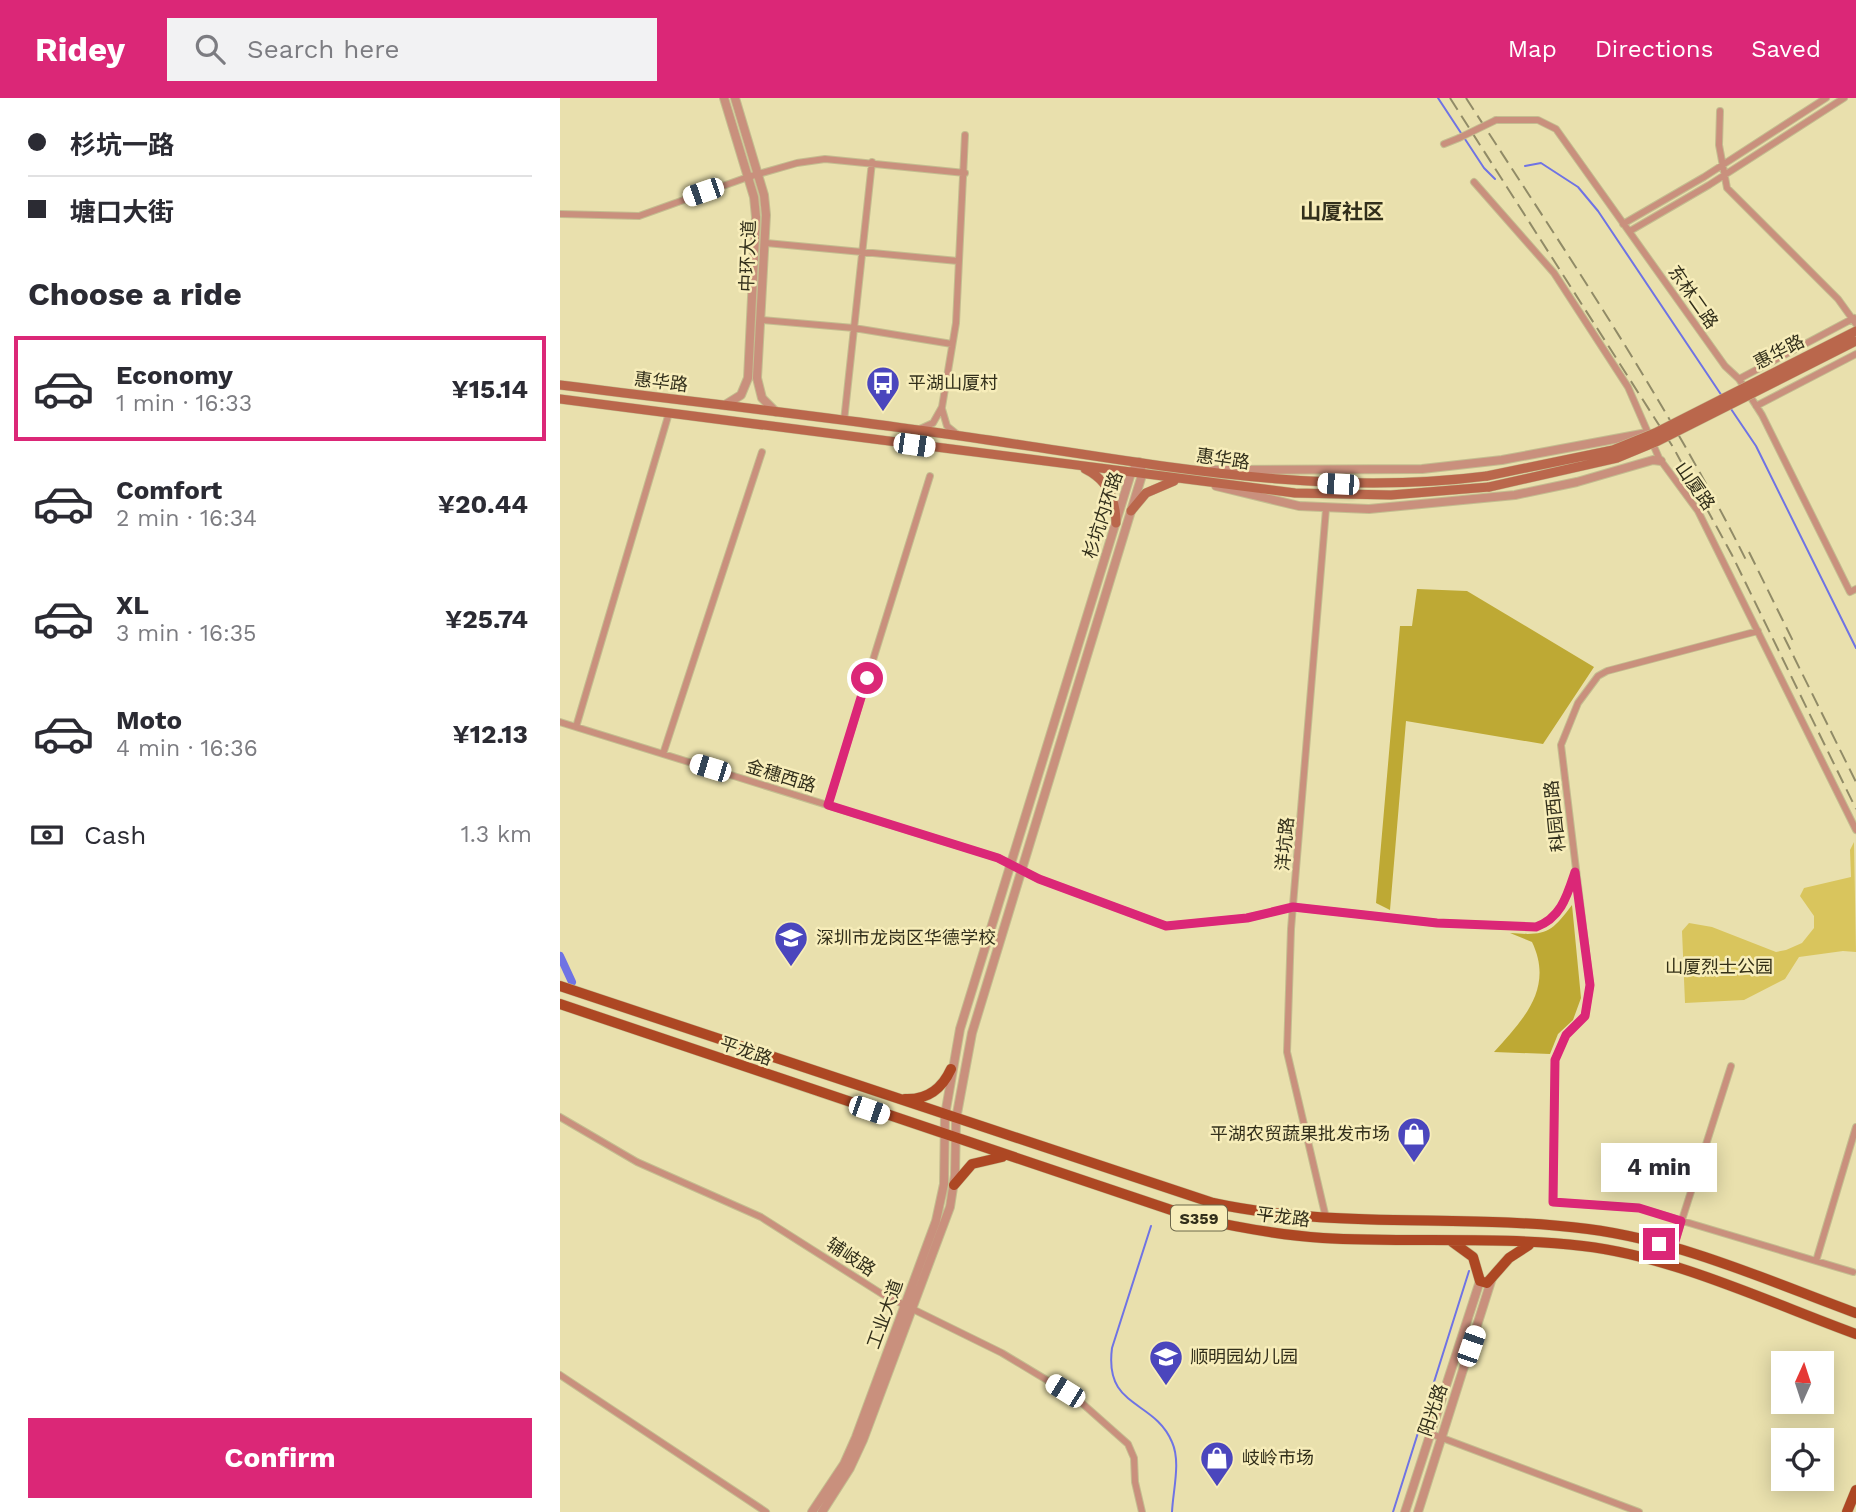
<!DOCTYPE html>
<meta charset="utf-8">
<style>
:root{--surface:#fff;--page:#f2f2f3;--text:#2b2b33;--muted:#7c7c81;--line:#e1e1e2;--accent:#db2777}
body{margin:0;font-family:"Work Sans","Noto Sans SC",sans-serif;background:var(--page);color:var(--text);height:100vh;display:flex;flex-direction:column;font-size:26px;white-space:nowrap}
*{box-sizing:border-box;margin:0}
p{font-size:23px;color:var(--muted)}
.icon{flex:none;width:38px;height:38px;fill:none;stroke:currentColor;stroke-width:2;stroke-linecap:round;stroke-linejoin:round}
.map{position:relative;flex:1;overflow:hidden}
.details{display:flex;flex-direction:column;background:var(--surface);width:560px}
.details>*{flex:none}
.hud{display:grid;align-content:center;height:154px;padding:0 28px;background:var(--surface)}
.needle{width:46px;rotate:3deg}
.fabs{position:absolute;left:1211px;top:1253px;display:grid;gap:14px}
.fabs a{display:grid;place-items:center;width:63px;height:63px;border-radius:0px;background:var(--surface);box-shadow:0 4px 18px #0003;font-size:35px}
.end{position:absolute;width:32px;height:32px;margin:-16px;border:9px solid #db2777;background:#fff;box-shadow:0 0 0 4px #fff}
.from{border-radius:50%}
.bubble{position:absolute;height:49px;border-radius:0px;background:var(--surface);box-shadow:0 4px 18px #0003;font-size:23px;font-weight:700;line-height:49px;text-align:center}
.car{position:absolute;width:21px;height:42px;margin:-21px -10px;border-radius:9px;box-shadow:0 0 5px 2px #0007;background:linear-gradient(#fff 24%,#345 0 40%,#fff 0 76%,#345 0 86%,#fff 0)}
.hud b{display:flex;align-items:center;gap:24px;height:66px;font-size:26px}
.hud b+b{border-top:2px solid var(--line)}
.hud i{width:18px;height:18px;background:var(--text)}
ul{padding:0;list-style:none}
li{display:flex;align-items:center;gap:21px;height:105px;margin:0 14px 10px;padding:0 14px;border:4px solid transparent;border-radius:0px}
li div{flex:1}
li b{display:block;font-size:26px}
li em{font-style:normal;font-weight:700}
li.on{border-color:var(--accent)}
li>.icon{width:63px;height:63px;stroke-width:1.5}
h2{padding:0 28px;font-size:32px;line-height:84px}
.pay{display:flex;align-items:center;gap:18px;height:77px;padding:0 28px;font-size:26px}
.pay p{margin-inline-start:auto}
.primary-button{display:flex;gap:14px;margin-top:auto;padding:14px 28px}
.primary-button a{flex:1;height:80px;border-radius:0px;background:var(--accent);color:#fff;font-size:28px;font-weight:700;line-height:80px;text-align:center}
header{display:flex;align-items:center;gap:42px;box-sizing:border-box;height:98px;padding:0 35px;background:var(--accent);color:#fff}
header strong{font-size:33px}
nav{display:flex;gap:38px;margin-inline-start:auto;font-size:24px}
.search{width:490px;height:63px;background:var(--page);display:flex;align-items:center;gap:18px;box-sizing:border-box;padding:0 24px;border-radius:0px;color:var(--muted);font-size:26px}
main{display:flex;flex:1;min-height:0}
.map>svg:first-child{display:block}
</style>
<header>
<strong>Ridey</strong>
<div class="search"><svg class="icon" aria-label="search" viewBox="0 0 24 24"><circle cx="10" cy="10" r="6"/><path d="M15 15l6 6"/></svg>Search here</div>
<nav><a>Map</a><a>Directions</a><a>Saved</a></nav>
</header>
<main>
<section class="details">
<div class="hud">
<b><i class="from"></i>杉坑一路</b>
<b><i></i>塘口大街</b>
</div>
<h2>Choose a ride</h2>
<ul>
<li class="on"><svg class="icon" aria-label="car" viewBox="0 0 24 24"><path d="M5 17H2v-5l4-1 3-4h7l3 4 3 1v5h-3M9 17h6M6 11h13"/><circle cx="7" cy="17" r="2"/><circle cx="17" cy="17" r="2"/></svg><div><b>Economy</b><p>1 min · 16:33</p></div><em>¥15.14</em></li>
<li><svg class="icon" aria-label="car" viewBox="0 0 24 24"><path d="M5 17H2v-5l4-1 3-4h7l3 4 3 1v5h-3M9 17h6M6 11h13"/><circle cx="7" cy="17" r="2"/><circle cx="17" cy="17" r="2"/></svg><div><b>Comfort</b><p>2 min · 16:34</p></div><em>¥20.44</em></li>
<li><svg class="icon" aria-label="car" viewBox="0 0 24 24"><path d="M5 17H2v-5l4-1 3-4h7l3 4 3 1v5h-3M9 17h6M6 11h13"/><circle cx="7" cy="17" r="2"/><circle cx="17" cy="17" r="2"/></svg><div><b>XL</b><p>3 min · 16:35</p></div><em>¥25.74</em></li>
<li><svg class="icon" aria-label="car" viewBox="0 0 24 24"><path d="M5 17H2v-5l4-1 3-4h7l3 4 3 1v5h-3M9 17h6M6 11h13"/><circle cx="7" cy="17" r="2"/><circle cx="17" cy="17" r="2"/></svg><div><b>Moto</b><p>4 min · 16:36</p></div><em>¥12.13</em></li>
</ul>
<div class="pay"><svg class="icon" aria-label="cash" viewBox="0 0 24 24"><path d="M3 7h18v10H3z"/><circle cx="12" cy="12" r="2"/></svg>Cash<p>1.3 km</p></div>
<div class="primary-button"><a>Confirm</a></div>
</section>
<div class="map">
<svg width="1296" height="1414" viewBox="0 0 1296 1414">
<rect width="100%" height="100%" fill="#e9e0ad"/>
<path fill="#d9c55d" d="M 1294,744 L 1296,854 L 1283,853 L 1239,859 L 1225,881 L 1184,902 L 1125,905 L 1122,833 L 1129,825 L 1152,829 L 1216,854 L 1226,852 L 1242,845 L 1254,830 L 1254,818 L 1240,798 L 1244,790 L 1291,779 L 1290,752 Z"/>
<path fill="#bea934" d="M 857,491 L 907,493 L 1034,569 L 983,646 L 846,623 L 830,812 L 816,805 L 840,528 L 852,528 Z
M 1012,807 L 1021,900 L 1013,922 L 998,936 L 990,956 L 934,954 C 964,921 994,890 972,844 L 950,835 C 986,838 991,835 1012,807 Z"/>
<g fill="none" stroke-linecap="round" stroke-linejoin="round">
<path stroke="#6f73e4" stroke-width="2" d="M 878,0 L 924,70 L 935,81
M 965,68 L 981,65 L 1018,89 L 1038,113 L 1162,298
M 1171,311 L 1196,348 L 1296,550
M 591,1128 L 552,1250 C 544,1311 594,1301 612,1344 C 621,1364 613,1392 612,1414
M 833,1414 L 909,1173"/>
<path stroke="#6f73e4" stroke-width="8" d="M 0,858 L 12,884"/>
<g stroke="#c4bd90" stroke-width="8">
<path id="minor" d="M 1160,13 L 1159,47 L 1167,90 L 1278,201 L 1296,226
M 936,22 L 978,22 L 996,31 L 1165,268 L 1179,281 L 1202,317 L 1290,494 L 1296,491
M 884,46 L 899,40
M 914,84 L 994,175 L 1068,289 L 1099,360 L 1138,413 L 1296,732
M 0,116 L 79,118 L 188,79 L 237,65 L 265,61 L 405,75
M 1063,126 L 1144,79 L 1266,0
M 1070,133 L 1149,87 L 1284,0
M 206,145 L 398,163
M 201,222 L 294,230 L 392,246
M 1179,281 L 1294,220
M 1196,308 L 1296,256
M 382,311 L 387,328 L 398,337
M 284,323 L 312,64
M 360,331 L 373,325 L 382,309 L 396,225 L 405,37
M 1198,533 L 1047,573 L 1038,578 L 1018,605 L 1001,647 L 1030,887 L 1025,918 L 1006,937 L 995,962 L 993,1104 L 1079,1110 L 1293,1174
M 0,624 L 438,760 L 479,781 L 606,828 L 687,820 L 733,809 L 877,825 L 976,829 C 1001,820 1007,798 1015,774
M 16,629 L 109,315
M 103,656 L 202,354
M 268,707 L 370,378
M 0,1019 L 77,1064 L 201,1119 L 322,1196 L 442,1255 L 515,1299 L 568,1346 L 574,1360 L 575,1384 L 582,1414
M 766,1120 L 727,954 L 731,831 L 766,411
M 1113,1150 L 1171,968
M 1256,1163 L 1296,1029
M 0,1277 L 206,1414
M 869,1335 L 1079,1414"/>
</g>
<g stroke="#c4bd90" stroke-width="10">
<path id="tertiary" d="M 164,0 L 194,99 L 196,119 L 188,280 L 181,297 L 165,307
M 175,0 L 204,97 L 206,117 L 197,280 L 202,300 L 216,314
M 653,372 L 862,371 L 942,362 L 1087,335
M 656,388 L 739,408 L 809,411 L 955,397 L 1017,384 L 1093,362 L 1101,363
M 252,1414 L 284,1366 L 296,1339 L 376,1123 L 384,1086 L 385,1017 L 400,931 L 571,375 L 579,364
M 262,1414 L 290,1370 L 303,1342 L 390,1109 L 395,1077 L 396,1021 L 412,935 L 582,377 L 581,370
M 845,1414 L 920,1183
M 858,1414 L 932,1180"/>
</g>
<g stroke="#c4bd90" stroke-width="10">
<path id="secondary" d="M 0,287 C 140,305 281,320 421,341 C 590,365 756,400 927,378
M 0,301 L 735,395 L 831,397 L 929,389
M 525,371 C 548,382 556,401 556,425
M 571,413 L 586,395 L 614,383"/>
</g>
<g stroke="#c4bd90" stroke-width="11">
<path id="primary" d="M 0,888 L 653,1105 C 778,1132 903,1115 1028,1131 C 1121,1143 1209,1183 1296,1215
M 0,906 L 632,1119 C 675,1129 718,1137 763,1140 C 849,1145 937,1138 1023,1148 C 1112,1158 1211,1205 1296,1236
M 345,1001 C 367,1002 382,991 391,971
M 394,1087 L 412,1066 L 442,1059
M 891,1143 L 913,1159 L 920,1183 L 927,1185 L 949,1160 L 969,1147
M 1287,1414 L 1296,1392"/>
</g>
<use href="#minor" stroke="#c9907d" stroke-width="6"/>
<use href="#tertiary" stroke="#c9907d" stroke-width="8"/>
<use href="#secondary" stroke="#ba674c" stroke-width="9"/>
<use href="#primary" stroke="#ad4723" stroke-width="10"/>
<path stroke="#918b67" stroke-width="2" stroke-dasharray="14 7" stroke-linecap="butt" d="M 890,0 L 1113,349 L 1172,457 L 1296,711
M 906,0 C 1005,153 1107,303 1188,466
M 1189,454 L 1234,545
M 1224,539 L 1296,684"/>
<g stroke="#c4bd90" stroke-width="8" stroke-linecap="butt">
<path id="minor-bridge" d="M 899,40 L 936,22"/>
</g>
<g stroke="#c4bd90" stroke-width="10" stroke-linecap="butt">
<path id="secondary-bridge" d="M 927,378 L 1053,352 L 1095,335 L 1296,233
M 929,389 L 1057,360 L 1098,343 L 1296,243"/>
</g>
<use href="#minor-bridge" stroke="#c9907d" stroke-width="6"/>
<use href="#secondary-bridge" stroke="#ba674c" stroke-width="9"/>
</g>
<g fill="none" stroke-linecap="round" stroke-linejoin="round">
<path stroke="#db2777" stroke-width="9" d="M 307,580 L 268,707 L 438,760 L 479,781 L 606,828 L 687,820 L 733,809 L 877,825 L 976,829 C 1001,820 1007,798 1015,774 L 1030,887 L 1025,918 L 1006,937 L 995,962 L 993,1104 L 1079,1110 L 1121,1123 L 1113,1150 L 1099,1146"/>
</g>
<defs>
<g id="bus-pin" transform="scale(1.75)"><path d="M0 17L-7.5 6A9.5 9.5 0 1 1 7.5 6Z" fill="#4b46bd" stroke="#f7edba"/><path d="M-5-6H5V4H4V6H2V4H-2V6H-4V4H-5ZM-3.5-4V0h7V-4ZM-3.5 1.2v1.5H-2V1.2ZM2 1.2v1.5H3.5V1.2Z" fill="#fff"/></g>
<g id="school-pin" transform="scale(1.75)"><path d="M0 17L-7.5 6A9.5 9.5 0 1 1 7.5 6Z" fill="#4b46bd" stroke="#f7edba"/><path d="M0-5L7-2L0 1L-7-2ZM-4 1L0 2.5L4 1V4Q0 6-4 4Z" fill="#fff"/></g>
<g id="shop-pin" transform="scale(1.75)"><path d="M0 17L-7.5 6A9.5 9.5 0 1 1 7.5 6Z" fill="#4b46bd" stroke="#f7edba"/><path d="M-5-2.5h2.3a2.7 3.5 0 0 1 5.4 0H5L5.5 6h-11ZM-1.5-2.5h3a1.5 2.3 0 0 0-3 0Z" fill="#fff"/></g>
</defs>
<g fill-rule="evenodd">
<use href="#bus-pin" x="323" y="285"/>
<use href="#school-pin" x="231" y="840"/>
<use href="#shop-pin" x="854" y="1036"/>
<use href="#school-pin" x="606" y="1259"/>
<use href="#shop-pin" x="657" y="1360"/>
</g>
<g text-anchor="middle" stroke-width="5" stroke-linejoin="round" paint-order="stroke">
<rect fill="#f7edba" stroke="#6d684b" stroke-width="2" x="611" y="1107.5" width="56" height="25" rx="5"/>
<g font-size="16" font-weight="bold" fill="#322f1b">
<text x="639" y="1126">S359</text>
</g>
<g font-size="18" fill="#322f1b" stroke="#f7edba">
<text transform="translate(188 158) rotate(-88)" y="6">中环大道</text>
<text transform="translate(1133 199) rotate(55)" y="6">东林二路</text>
<text transform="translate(1219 254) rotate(-27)" y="6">惠华路</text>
<text transform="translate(101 284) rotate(7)" y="6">惠华路</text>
<text transform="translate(663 361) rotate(8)" y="6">惠华路</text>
<text transform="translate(1135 388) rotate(55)" y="6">山厦路</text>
<text transform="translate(543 417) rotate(-72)" y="6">杉坑内环路</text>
<text transform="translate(221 678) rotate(17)" y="6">金穗西路</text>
<text transform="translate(995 718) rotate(-96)" y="6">科园西路</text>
<text transform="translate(725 746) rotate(-85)" y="6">洋坑路</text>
<text transform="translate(186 953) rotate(19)" y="6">平龙路</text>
<text transform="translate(723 1119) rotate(7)" y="6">平龙路</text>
<text transform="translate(291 1159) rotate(33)" y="6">辅岐路</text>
<text transform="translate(325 1216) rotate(-70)" y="6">工业大道</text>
<text transform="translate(873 1312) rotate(-71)" y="6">阳光路</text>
</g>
<g font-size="18" fill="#322f1b" stroke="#f7edba" text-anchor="start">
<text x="348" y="291">平湖山厦村</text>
<text x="256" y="846">深圳市龙岗区华德学校</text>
<text x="830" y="1042" text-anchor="end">平湖农贸蔬果批发市场</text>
<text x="630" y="1265">顺明园幼儿园</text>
<text x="682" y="1366">岐岭市场</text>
</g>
<g font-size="18" fill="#332f16" stroke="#f7edba">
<text x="1159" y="875">山厦烈士公园</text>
</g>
<g font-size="21" font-weight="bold" fill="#322f1b" stroke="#f7edba">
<text x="782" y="121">山厦社区</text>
</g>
</g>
</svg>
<div class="fabs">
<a><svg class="needle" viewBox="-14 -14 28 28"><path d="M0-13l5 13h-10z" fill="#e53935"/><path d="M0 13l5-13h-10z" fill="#7c7c81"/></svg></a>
<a><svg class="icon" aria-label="locate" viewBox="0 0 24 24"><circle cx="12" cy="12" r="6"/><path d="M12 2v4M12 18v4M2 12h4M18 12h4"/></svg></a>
</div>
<i class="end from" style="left:307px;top:580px"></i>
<i class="end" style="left:1099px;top:1146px"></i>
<div class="bubble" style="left:1041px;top:1045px;width:116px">4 min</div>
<i class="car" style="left:143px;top:94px;rotate:251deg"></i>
<i class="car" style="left:354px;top:347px;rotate:98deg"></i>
<i class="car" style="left:778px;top:386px;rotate:273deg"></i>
<i class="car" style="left:150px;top:670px;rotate:287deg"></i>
<i class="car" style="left:309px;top:1012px;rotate:109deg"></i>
<i class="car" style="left:911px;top:1248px;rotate:19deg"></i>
<i class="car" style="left:505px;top:1293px;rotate:302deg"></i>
</div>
</main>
